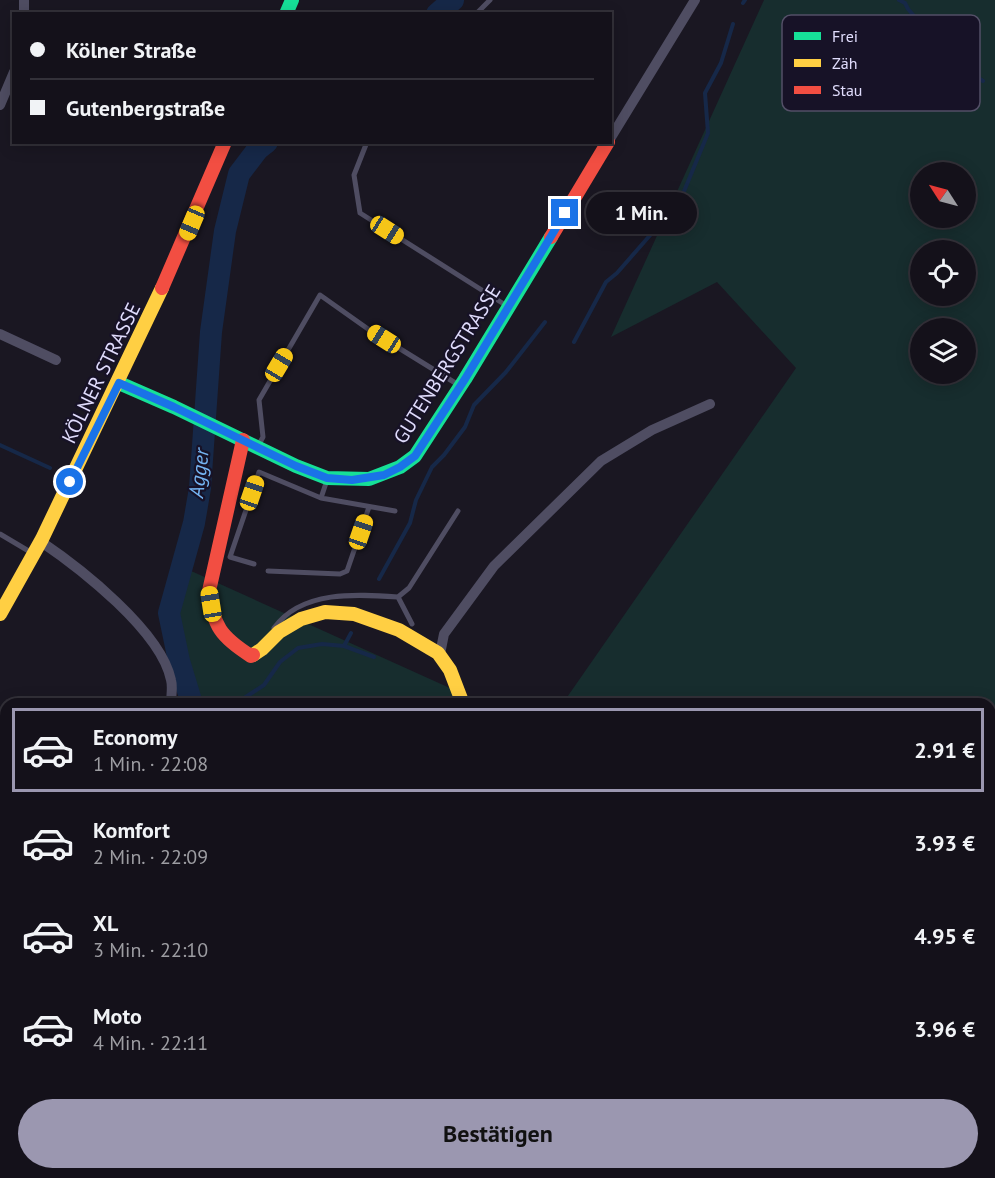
<!DOCTYPE html>
<html lang="de">
<meta charset="utf-8">
<style>
:root{--surface:#14111a;--page:#1d1a23;--text:#f1f3f6;--muted:#9d9da2;--line:#333139;--accent:#9b97b0}
body{margin:0;font-family:"PT Sans",sans-serif;background:var(--page);color:var(--text);height:100vh;display:flex;flex-direction:column;font-size:22px;white-space:nowrap}
*{box-sizing:border-box;margin:0}
p{font-size:20px;color:var(--muted)}
.icon{flex:none;width:33px;height:33px;fill:none;stroke:currentColor;stroke-width:2;stroke-linecap:round;stroke-linejoin:round}
.map{position:relative;flex:1;overflow:hidden}
.side{position:absolute;left:0px;top:698px;width:996px;height:482px;display:flex;flex-direction:column;background:var(--surface);border-radius:18px 18px 0 0;box-shadow:0 3px 15px #0003,0 0 0 2px var(--line)}
.side>*{flex:none}
.top-card{position:absolute;left:12px;top:12px;width:600px;height:132px;border-radius:0px;box-shadow:0 3px 15px #0003,0 0 0 2px var(--line);display:grid;align-content:center;height:132px;padding:0 18px;background:var(--surface)}
.needle{width:39px;rotate:306deg}
.fabs{position:absolute;left:910px;top:162px;display:grid;gap:12px}
.fabs a{display:grid;place-items:center;width:66px;height:66px;border-radius:50%;background:var(--surface);box-shadow:0 3px 15px #0003,0 0 0 2px var(--line);font-size:30px}
.end{position:absolute;width:27px;height:27px;margin:-14px;border:8px solid #1a73e8;background:#fff;box-shadow:0 0 0 3px #fff}
.from{border-radius:50%}
.bubble{position:absolute;height:42px;border-radius:21px;background:var(--surface);box-shadow:0 3px 15px #0003,0 0 0 2px var(--line);font-size:20px;font-weight:700;line-height:42px;text-align:center}
.car{position:absolute;width:18px;height:36px;margin:-18px -9px;border-radius:8px;box-shadow:0 0 4px 2px #0007;background:linear-gradient(#f5c518 24%,#345 0 40%,#f5c518 0 76%,#345 0 86%,#f5c518 0)}
.top-card b{display:flex;align-items:center;gap:21px;height:57px;font-size:22px}
.top-card b+b{border-top:2px solid var(--line)}
.top-card i{width:15px;height:15px;background:var(--text)}
ul{padding:10px 0 0;list-style:none}
li{display:flex;align-items:center;gap:18px;height:84px;margin:0 12px 9px;padding:0 6px;border:3px solid transparent;border-radius:0px}
li div{flex:1}
li b{display:block;font-size:22px}
li em{font-style:normal;font-weight:700}
li.on{border-color:var(--accent)}
li>.icon{width:54px;height:54px;stroke-width:1.5}
.button{display:flex;gap:12px;margin-top:auto;padding:12px 18px}
.button a{flex:1;height:69px;border-radius:36px;background:var(--accent);color:#111;font-size:24px;font-weight:700;line-height:69px;text-align:center}
.map>svg:first-child{display:block}
</style>
<div class="map">
<svg width="995" height="1178" viewBox="0 0 995 1178">
<rect width="100%" height="100%" fill="#1a1722"/>
<path fill="#172d2e" fill-rule="evenodd" d="M 764,0 L 995,0 L 995,1178 L 35,1178 L 39,1173 L 990,1173 L 990,704 L 563,703 L 796,368 L 717,282 L 611,337 ZM 921,172 L 966,172 L 966,218 L 921,218 ZM 921,250 L 966,250 L 966,296 L 921,296 ZM 921,328 L 966,328 L 966,374 L 921,374 Z
M 189,570 L 483,703 L 203,703 L 160,607 Z"/>
<g fill="none" stroke-linecap="round" stroke-linejoin="round">
<path stroke="#162848" stroke-width="4" d="M 899,0 L 905,3 L 908,9 L 955,63 L 983,81
M 743,3 L 745,0
M 574,342 L 606,282 L 617,273 L 680,201 L 708,133 L 705,93 L 721,63 L 733,24
M 0,445 L 50,468
M 379,579 L 410,523 L 416,500 L 432,467 L 444,455 L 465,427 L 474,405 L 506,372 L 545,322
M 344,646 L 374,657
M 235,704 L 264,685 L 280,662 L 298,648 L 322,644 L 344,646 L 351,633"/>
<path stroke="#162848" stroke-width="22" d="M 437,14 L 453,0
M 192,704 L 179,661 L 169,613 L 194,523 L 200,488 L 211,332 L 225,231 L 239,174 L 258,149 L 267,142
M 52,1178 L 57,1173"/>
<path stroke="#4f4d62" stroke-width="5" d="M 476,14 L 490,0
M 367,142 L 354,175 L 360,213 L 507,306
M 258,446 L 263,437 L 259,400 L 320,295 L 368,329 L 457,384
M 327,480 L 321,498 L 395,511
M 0,534 L 32,553
M 254,564 L 230,557 L 259,472 L 321,498
M 268,571 L 340,574 L 347,571 L 369,507
M 398,597 L 409,588 L 458,511
M 274,628 C 301,590 357,594 398,597 L 412,624"/>
<path stroke="#4f4d62" stroke-width="10" d="M 24,0 L 24,14
M 0,105 L 14,72
M 610,139 L 695,0
M 0,334 L 56,360
M 40,541 C 80,568 161,631 171,680 C 173,687 171,696 171,704
M 440,654 L 444,634 L 494,566 L 601,461 L 652,430 L 710,404
M 0,882 L 6,876
M 0,1109 L 6,1102"/>
<path stroke="#16e098" stroke-width="14" d="M 286,14 L 292,0
M 119,383 L 174,407 L 296,466 L 327,478 L 369,479 L 400,467 L 415,456 L 465,379 L 551,237"/>
<path stroke="#ffcf43" stroke-width="14" d="M 0,614 L 42,539 L 162,288
M 253,655 L 262,649 L 279,632 L 301,619 L 325,612 L 354,614 L 399,630 L 438,653 L 450,670 L 463,704"/>
<path stroke="#f24e42" stroke-width="14" d="M 551,237 L 608,142
M 162,288 L 225,142
M 243,440 L 209,591 C 213,626 221,637 251,656 L 253,655"/>
</g>
<g fill="none" stroke-linecap="round" stroke-linejoin="round">
<path stroke="#1a73e8" stroke-width="8" d="M 70,482 L 119,383 L 174,407 L 296,466 L 327,478 L 352,480 L 384,475 L 400,467 L 415,456 L 465,379 L 565,213"/>
</g>
<g text-anchor="middle" stroke-width="4.5" stroke-linejoin="round" paint-order="stroke">
<g font-size="20" fill="#e0dcfc" stroke="#171227">
<text transform="translate(447 364) rotate(-58)" y="7">GUTENBERGSTRASSE</text>
<text transform="translate(101 373) rotate(-64)" y="7">KÖLNER STRASSE</text>
</g>
<g font-size="21" font-style="italic" fill="#74b3f1" stroke="#171227">
<text transform="translate(199 473) rotate(-83)" y="7">Agger</text>
</g>
</g>
<rect x="782" y="15" width="198" height="96" rx="9" fill="#171227" stroke="#534f67" stroke-width="1.5"/>
<rect x="794" y="32" width="27" height="8" fill="#16e098"/>
<rect x="794" y="59" width="27" height="8" fill="#ffcf43"/>
<rect x="794" y="86" width="27" height="8" fill="#f24e42"/>
<g font-size="16" fill="#e0dcfc">
<text x="832" y="42">Frei</text>
<text x="832" y="69">Zäh</text>
<text x="832" y="96">Stau</text>
</g>
</svg>
<div class="fabs">
<a><svg class="needle" viewBox="-14 -14 28 28"><path d="M0-13l5 13h-10z" fill="#e53935"/><path d="M0 13l5-13h-10z" fill="#9d9da2"/></svg></a>
<a><svg class="icon" aria-label="locate" viewBox="0 0 24 24"><circle cx="12" cy="12" r="6"/><path d="M12 2v4M12 18v4M2 12h4M18 12h4"/></svg></a>
<a><svg class="icon" aria-label="layers" viewBox="0 0 24 24"><path d="M12 4l9 5-9 5-9-5zM3 14l9 5 9-5"/></svg></a>
</div>
<i class="end from" style="left:70px;top:482px"></i>
<i class="end" style="left:565px;top:213px"></i>
<div class="bubble" style="left:586px;top:192px;width:111px">1 Min.</div>
<i class="car" style="left:192px;top:223px;rotate:203deg"></i>
<i class="car" style="left:387px;top:230px;rotate:122deg"></i>
<i class="car" style="left:384px;top:339px;rotate:302deg"></i>
<i class="car" style="left:279px;top:365px;rotate:31deg"></i>
<i class="car" style="left:252px;top:493px;rotate:19deg"></i>
<i class="car" style="left:361px;top:532px;rotate:19deg"></i>
<i class="car" style="left:211px;top:604px;rotate:351deg"></i>
<div class="top-card">
<b><i class="from"></i>Kölner Straße</b>
<b><i></i>Gutenbergstraße</b>
</div>
<section class="side">
<ul>
<li class="on"><svg class="icon" aria-label="car" viewBox="0 0 24 24"><path d="M5 17H2v-5l4-1 3-4h7l3 4 3 1v5h-3M9 17h6M6 11h13"/><circle cx="7" cy="17" r="2"/><circle cx="17" cy="17" r="2"/></svg><div><b>Economy</b><p>1 Min. · 22:08</p></div><em>2.91 €</em></li>
<li><svg class="icon" aria-label="car" viewBox="0 0 24 24"><path d="M5 17H2v-5l4-1 3-4h7l3 4 3 1v5h-3M9 17h6M6 11h13"/><circle cx="7" cy="17" r="2"/><circle cx="17" cy="17" r="2"/></svg><div><b>Komfort</b><p>2 Min. · 22:09</p></div><em>3.93 €</em></li>
<li><svg class="icon" aria-label="car" viewBox="0 0 24 24"><path d="M5 17H2v-5l4-1 3-4h7l3 4 3 1v5h-3M9 17h6M6 11h13"/><circle cx="7" cy="17" r="2"/><circle cx="17" cy="17" r="2"/></svg><div><b>XL</b><p>3 Min. · 22:10</p></div><em>4.95 €</em></li>
<li><svg class="icon" aria-label="car" viewBox="0 0 24 24"><path d="M5 17H2v-5l4-1 3-4h7l3 4 3 1v5h-3M9 17h6M6 11h13"/><circle cx="7" cy="17" r="2"/><circle cx="17" cy="17" r="2"/></svg><div><b>Moto</b><p>4 Min. · 22:11</p></div><em>3.96 €</em></li>
</ul>
<div class="button"><a>Bestätigen</a></div>
</section>
</div>
